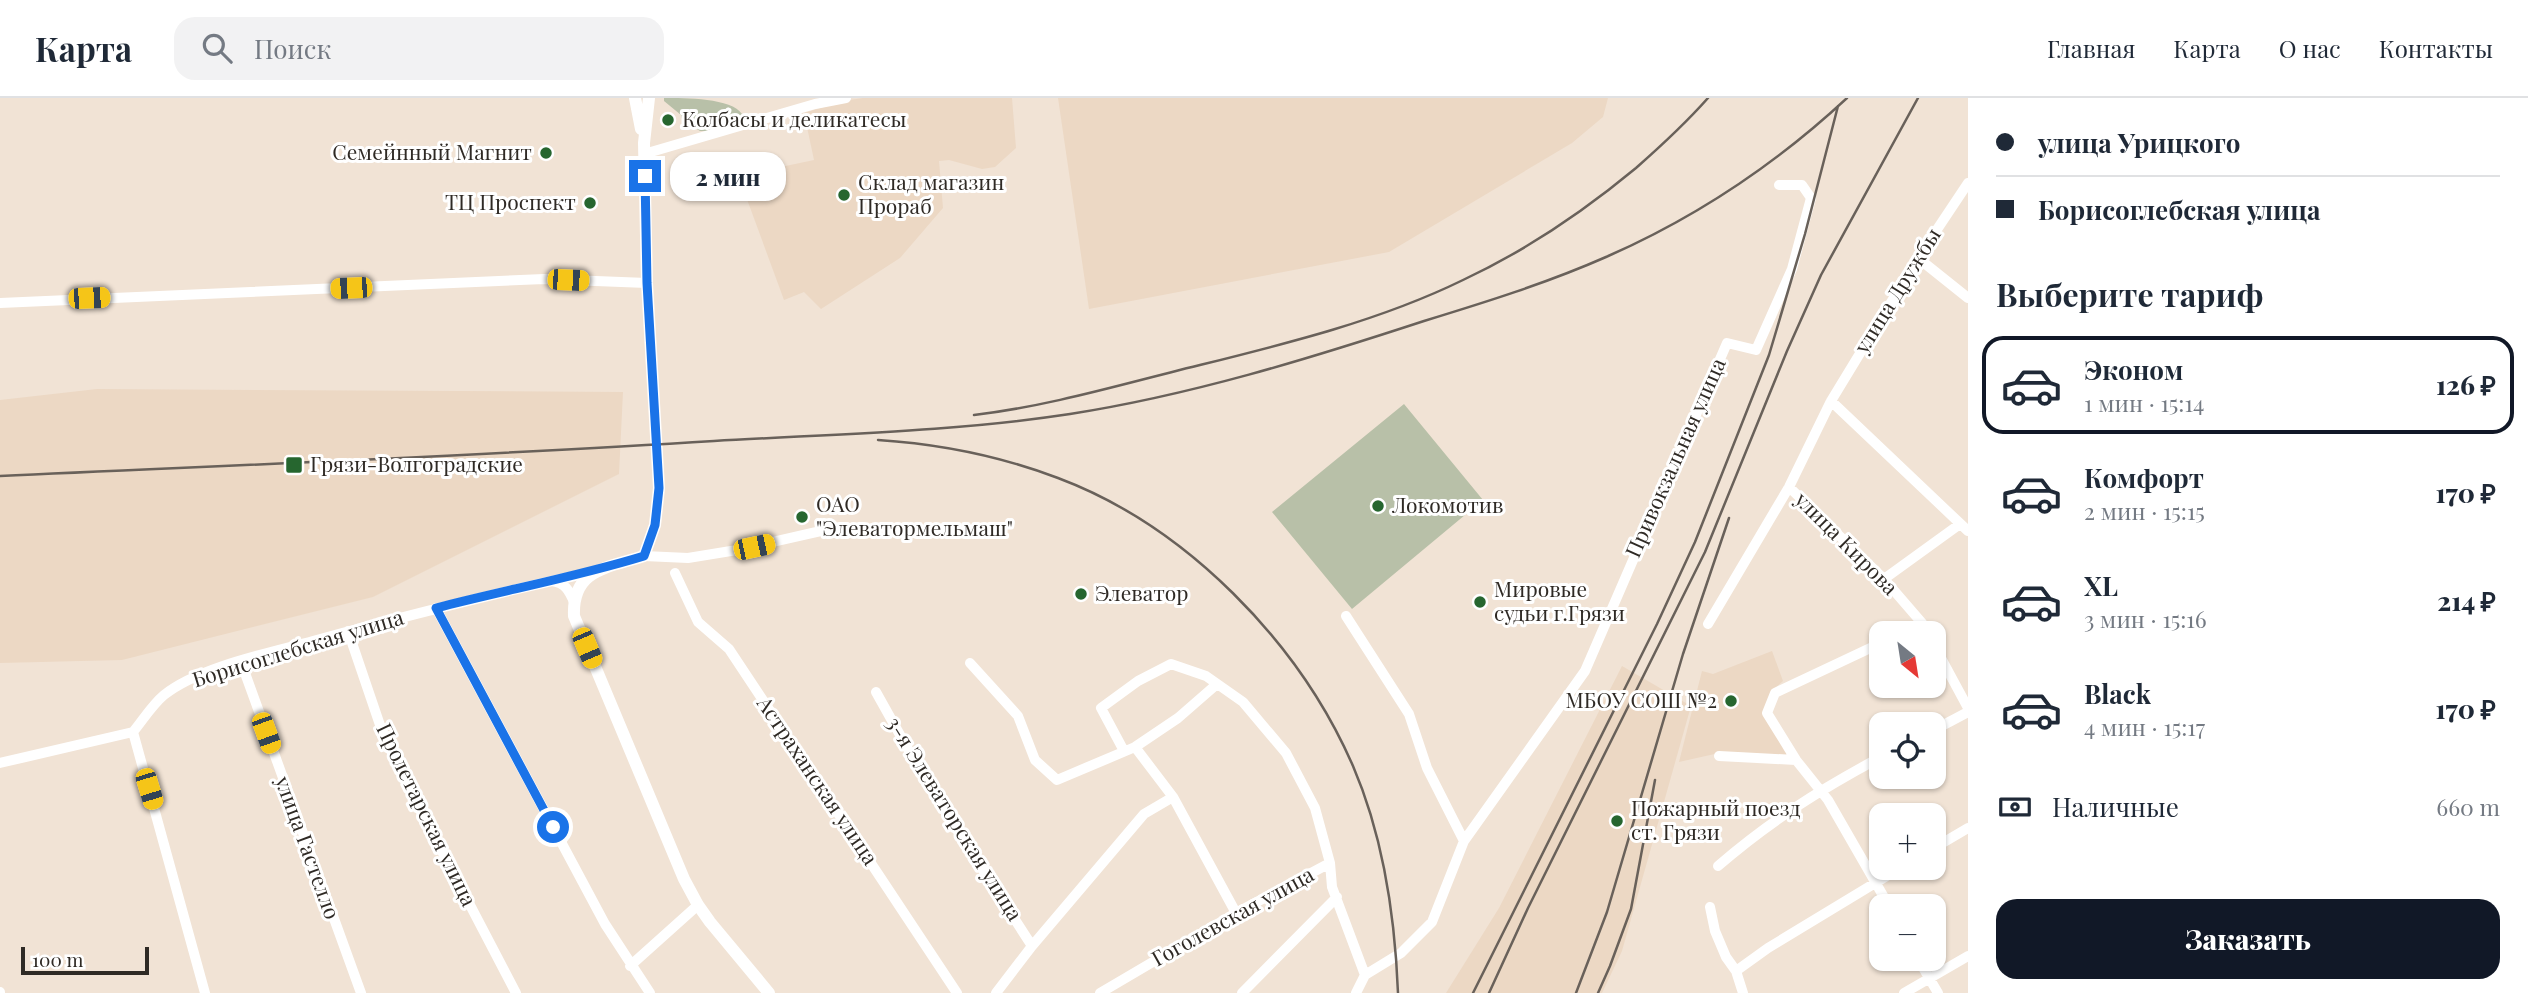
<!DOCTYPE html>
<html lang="ru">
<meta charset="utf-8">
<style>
:root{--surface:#fff;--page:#f2f2f3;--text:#1f2937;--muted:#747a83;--line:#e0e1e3;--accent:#111827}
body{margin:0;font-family:"Playfair Display",serif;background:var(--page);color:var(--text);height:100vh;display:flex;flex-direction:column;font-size:26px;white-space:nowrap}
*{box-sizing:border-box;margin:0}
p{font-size:23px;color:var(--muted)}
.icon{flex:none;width:38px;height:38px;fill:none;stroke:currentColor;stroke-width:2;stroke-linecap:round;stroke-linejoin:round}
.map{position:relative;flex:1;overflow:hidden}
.panel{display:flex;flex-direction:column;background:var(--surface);width:560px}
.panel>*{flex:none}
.top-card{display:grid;align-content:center;height:154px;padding:0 28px;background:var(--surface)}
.needle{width:46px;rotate:150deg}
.fabs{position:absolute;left:1869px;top:523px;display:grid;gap:14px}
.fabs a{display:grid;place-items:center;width:77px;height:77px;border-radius:14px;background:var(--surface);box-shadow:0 2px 5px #0004;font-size:35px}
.scale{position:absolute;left:21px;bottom:18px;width:128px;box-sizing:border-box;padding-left:7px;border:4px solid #2f2a25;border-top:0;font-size:19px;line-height:24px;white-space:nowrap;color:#2f2a25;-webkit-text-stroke:5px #fff;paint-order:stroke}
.end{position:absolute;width:32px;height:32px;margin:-16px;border:9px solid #1a73e8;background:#fff;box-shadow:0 0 0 4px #fff}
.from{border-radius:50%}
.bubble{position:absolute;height:49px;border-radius:21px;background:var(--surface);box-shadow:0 2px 5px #0004;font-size:23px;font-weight:800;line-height:49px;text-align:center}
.car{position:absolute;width:21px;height:42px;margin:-21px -10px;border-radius:9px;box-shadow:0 0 5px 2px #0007;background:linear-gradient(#f5c518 24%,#345 0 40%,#f5c518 0 76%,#345 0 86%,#f5c518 0)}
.top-card b{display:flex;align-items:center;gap:24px;height:66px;font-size:26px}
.top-card b+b{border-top:2px solid var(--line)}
.top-card i{width:18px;height:18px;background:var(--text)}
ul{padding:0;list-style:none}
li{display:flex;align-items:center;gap:21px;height:98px;margin:0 14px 10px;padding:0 14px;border:4px solid transparent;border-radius:21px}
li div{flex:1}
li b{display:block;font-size:26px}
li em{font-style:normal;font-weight:800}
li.current{border-color:var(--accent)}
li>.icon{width:63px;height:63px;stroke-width:1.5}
h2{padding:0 28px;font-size:32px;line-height:84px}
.pay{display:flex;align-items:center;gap:18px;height:77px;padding:0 28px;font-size:26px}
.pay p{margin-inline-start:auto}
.button{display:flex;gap:14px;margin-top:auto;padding:14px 28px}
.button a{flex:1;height:80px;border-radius:21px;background:var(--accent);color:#fff;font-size:28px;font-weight:800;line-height:80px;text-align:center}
header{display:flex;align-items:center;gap:42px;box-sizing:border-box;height:98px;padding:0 35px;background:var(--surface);border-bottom:2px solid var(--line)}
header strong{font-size:33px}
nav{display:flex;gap:38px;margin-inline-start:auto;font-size:24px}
.search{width:490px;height:63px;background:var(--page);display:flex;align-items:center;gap:18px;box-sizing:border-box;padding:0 24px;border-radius:21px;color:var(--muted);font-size:26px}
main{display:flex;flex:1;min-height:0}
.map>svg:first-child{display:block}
</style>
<header>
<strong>Карта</strong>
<div class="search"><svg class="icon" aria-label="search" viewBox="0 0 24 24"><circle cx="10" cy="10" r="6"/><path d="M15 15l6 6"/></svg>Поиск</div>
<nav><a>Главная</a><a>Карта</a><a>О нас</a><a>Контакты</a></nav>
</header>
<main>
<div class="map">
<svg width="1968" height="895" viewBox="0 0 1968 895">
<rect width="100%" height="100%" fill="#f1e3d5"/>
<path fill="#ecd8c4" d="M 863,0 L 1012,0 L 1016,50 L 995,69 L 982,71 L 949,62 L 939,63 L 943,110 L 900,160 L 821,211 L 804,194 L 784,202 L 741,85 L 776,70 L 814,62 L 804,15 L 843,3 Z
M 1058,0 L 1608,0 L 1603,19 L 1572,45 L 1389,154 L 1089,211 Z
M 97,291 L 623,294 L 619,376 L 373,499 L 122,562 L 0,565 L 0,302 Z
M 1772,553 L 1783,583 L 1774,591 L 1764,615 L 1790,658 L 1719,655 L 1679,664 L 1702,573 L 1713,576 Z
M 1622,568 L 1691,608 L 1622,853 L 1602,895 L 1446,895 L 1499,810 Z"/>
<path fill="#b8c0a8" d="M 664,0 C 685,0 732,0 742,16 L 739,21 L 706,33 L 700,33 L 682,21 L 681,17 L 664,3 Z
M 1404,306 L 1483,402 L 1352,511 L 1272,414 Z"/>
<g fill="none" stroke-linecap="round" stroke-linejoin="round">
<path stroke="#fff" stroke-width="10" d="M 644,56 L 815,6 L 846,0
M 1918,160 L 1968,200
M 0,205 L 544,181 L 647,185
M 1831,303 L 1968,433
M 1789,389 L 1884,481 L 1922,525 L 1928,536
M 644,458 L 688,460 L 737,452 L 834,430
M 675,475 L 698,524 L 729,551 L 957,895
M 1884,481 L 1960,426
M 552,483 C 565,485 569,492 574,504
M 436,510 L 605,826 L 650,895
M 1346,518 L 1409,616 L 1427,670 L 1464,743
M 1708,526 L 1789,389 L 1831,303 L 1918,160 L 1968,85
M 348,533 L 381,630 L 400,673 L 516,895
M 1901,536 L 1922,525
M 1881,545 L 1775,595 L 1767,615 L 1796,662 L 1828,702 L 1889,808
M 1934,547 L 1968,610
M 241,564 L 361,895
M 970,565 L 1018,618 L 1035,662 L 1057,682 L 1135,649 L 1178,620 L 1217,586
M 876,594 L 928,687 L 1032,848
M 1934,632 L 1968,614
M 133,634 C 143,622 152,607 164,597 C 199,569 269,555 313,543 C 406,518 499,494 593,474
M 133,634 L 205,895
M 1135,649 L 1173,699 L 1236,815
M 1124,653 L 1101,610 L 1138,583 L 1171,566 L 1206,578 L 1243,604 L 1286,655 L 1315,710 L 1330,765 L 1332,789 L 1365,877
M 1719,658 L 1796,662
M 0,665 L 133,634
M 1934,750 L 1968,730
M 1718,768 C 1770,723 1821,691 1881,659
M 1710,809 L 1715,833 L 1726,859 L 1736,873 L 1743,895
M 1918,861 L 1938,895
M 630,868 L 698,807
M 1736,873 L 1768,850 L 1900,770
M 1365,877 L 1401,855 L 1432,824 L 1464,743 L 1585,573 L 1727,245 L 1756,252 L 1792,171 L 1811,100 L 1802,87 L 1779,87
M 0,894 L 0,895
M 996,895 L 1032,848 L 1144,716 L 1173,699
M 1100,895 L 1236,815 L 1330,765
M 1242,895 L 1337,799
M 1356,895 L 1365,877
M 1904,895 L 1968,858"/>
<path stroke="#fff" stroke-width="12" d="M 635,0 L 641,31
M 649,0 L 644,45 L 647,185 L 659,390 L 655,427 L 644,458 C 607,470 572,471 574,518 L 684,781 L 698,807 L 710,824 L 769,895"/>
<path stroke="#69615a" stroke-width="2.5" d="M 974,317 C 1042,309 1109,290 1176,273 C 1272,249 1373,226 1463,182 C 1525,153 1583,114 1636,70 C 1661,48 1686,25 1708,0
M 878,342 C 940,346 1000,358 1058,380 C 1186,428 1299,544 1353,668 C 1384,740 1395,818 1398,895
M 0,378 C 238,367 476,358 714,343 C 833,336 952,334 1070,316 C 1191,297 1308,261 1424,223 C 1486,204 1547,185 1606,159 C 1695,120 1776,66 1847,0
M 1473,895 L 1657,526 L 1695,444 L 1769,257 L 1805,136 L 1838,8
M 1489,895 L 1528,810 L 1705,454 L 1787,253 L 1821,177 L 1918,0
M 1576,895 L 1607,814 L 1683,556 L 1729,420
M 1598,895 L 1610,868 L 1631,811 L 1655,682"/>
</g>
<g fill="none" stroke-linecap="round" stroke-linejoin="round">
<path stroke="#1a73e8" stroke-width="9" d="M 553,729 L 436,510 C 505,492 576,479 644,458 L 655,427 L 659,390 L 647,185 L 645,78"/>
</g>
<g fill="#26662f" stroke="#fff" stroke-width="2.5">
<circle cx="668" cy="22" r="7"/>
<circle cx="546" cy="55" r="7"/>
<circle cx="844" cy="97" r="7"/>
<circle cx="590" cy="105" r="7"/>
<rect x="285" y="358" width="18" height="18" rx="3.5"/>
<circle cx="1378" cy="408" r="7"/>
<circle cx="802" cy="419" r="7"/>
<circle cx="1081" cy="496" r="7"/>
<circle cx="1480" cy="504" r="7"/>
<circle cx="1731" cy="603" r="7"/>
<circle cx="1617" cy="723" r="7"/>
</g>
<g text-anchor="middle" stroke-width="6" stroke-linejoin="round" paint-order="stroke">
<g font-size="21" fill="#2f2a25" stroke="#fff" text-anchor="start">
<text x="682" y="29">Колбасы и деликатесы</text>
<text x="532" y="62" text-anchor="end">Семейнный Магнит</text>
<text x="858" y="92">Склад магазин<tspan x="858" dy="24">Прораб</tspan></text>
<text x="576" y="112" text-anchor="end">ТЦ Проспект</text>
<text x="310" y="374">Грязи-Волгоградские</text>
<text x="816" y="414">ОАО<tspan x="816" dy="24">"Элеватормельмаш"</tspan></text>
<text x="1392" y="415">Локомотив</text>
<text x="1494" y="499">Мировые<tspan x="1494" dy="24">судьи г.Грязи</tspan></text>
<text x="1095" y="503">Элеватор</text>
<text x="1717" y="610" text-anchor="end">МБОУ СОШ №2</text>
<text x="1631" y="718">Пожарный поезд<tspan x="1631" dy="24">ст. Грязи</tspan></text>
</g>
<g font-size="21" fill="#2f2a25" stroke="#fff">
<text transform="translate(1898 193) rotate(-58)" y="7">улица Дружбы</text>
<text transform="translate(1676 360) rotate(-66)" y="7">Привокзальная улица</text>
<text transform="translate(1846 446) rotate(45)" y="7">улица Кирова</text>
<text transform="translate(298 551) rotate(-17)" y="7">Борисоглебская улица</text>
<text transform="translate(817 683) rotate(56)" y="7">Астраханская улица</text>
<text transform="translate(426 717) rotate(64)" y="7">Пролетарская улица</text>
<text transform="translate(954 721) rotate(58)" y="7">3-я Элеваторская улица</text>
<text transform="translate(307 750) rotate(70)" y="7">улица Гастелло</text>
<text transform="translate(1233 819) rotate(-29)" y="7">Гоголевская улица</text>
</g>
</g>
</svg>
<div class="fabs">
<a><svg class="needle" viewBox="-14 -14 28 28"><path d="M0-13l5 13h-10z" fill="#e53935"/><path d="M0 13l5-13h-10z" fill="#747a83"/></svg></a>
<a><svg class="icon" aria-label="locate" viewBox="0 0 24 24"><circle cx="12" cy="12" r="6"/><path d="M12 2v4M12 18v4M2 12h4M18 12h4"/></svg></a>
<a>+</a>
<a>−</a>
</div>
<div class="scale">100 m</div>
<i class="end from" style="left:553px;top:729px"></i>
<i class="end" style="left:645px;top:78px"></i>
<div class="bubble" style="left:670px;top:54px;width:116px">2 мин</div>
<i class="car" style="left:568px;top:182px;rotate:92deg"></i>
<i class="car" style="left:351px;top:190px;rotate:268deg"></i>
<i class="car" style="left:89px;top:200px;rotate:88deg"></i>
<i class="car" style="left:754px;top:449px;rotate:78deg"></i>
<i class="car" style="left:587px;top:550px;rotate:157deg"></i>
<i class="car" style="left:266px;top:635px;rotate:160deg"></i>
<i class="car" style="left:149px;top:691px;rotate:163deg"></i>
</div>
<section class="panel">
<div class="top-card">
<b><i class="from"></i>улица Урицкого</b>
<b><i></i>Борисоглебская улица</b>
</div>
<h2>Выберите тариф</h2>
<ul>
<li class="current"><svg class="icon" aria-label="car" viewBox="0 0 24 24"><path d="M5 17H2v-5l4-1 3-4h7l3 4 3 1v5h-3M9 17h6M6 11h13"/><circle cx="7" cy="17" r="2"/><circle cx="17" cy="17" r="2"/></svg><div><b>Эконом</b><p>1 мин · 15:14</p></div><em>126 ₽</em></li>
<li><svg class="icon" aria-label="car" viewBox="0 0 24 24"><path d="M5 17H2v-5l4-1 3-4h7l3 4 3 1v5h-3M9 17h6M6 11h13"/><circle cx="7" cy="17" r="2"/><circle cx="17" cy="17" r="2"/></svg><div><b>Комфорт</b><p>2 мин · 15:15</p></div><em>170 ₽</em></li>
<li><svg class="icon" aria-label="car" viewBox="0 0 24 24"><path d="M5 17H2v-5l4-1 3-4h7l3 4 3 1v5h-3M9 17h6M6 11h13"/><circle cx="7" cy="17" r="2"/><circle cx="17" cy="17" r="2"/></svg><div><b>XL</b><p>3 мин · 15:16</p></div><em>214 ₽</em></li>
<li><svg class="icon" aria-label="car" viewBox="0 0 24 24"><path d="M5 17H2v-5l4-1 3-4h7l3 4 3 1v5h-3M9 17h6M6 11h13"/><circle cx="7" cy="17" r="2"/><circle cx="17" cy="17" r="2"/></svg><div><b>Black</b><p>4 мин · 15:17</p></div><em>170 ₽</em></li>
</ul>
<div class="pay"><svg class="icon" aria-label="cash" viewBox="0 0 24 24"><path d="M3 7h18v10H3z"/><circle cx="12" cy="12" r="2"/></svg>Наличные<p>660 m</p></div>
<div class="button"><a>Заказать</a></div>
</section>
</main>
